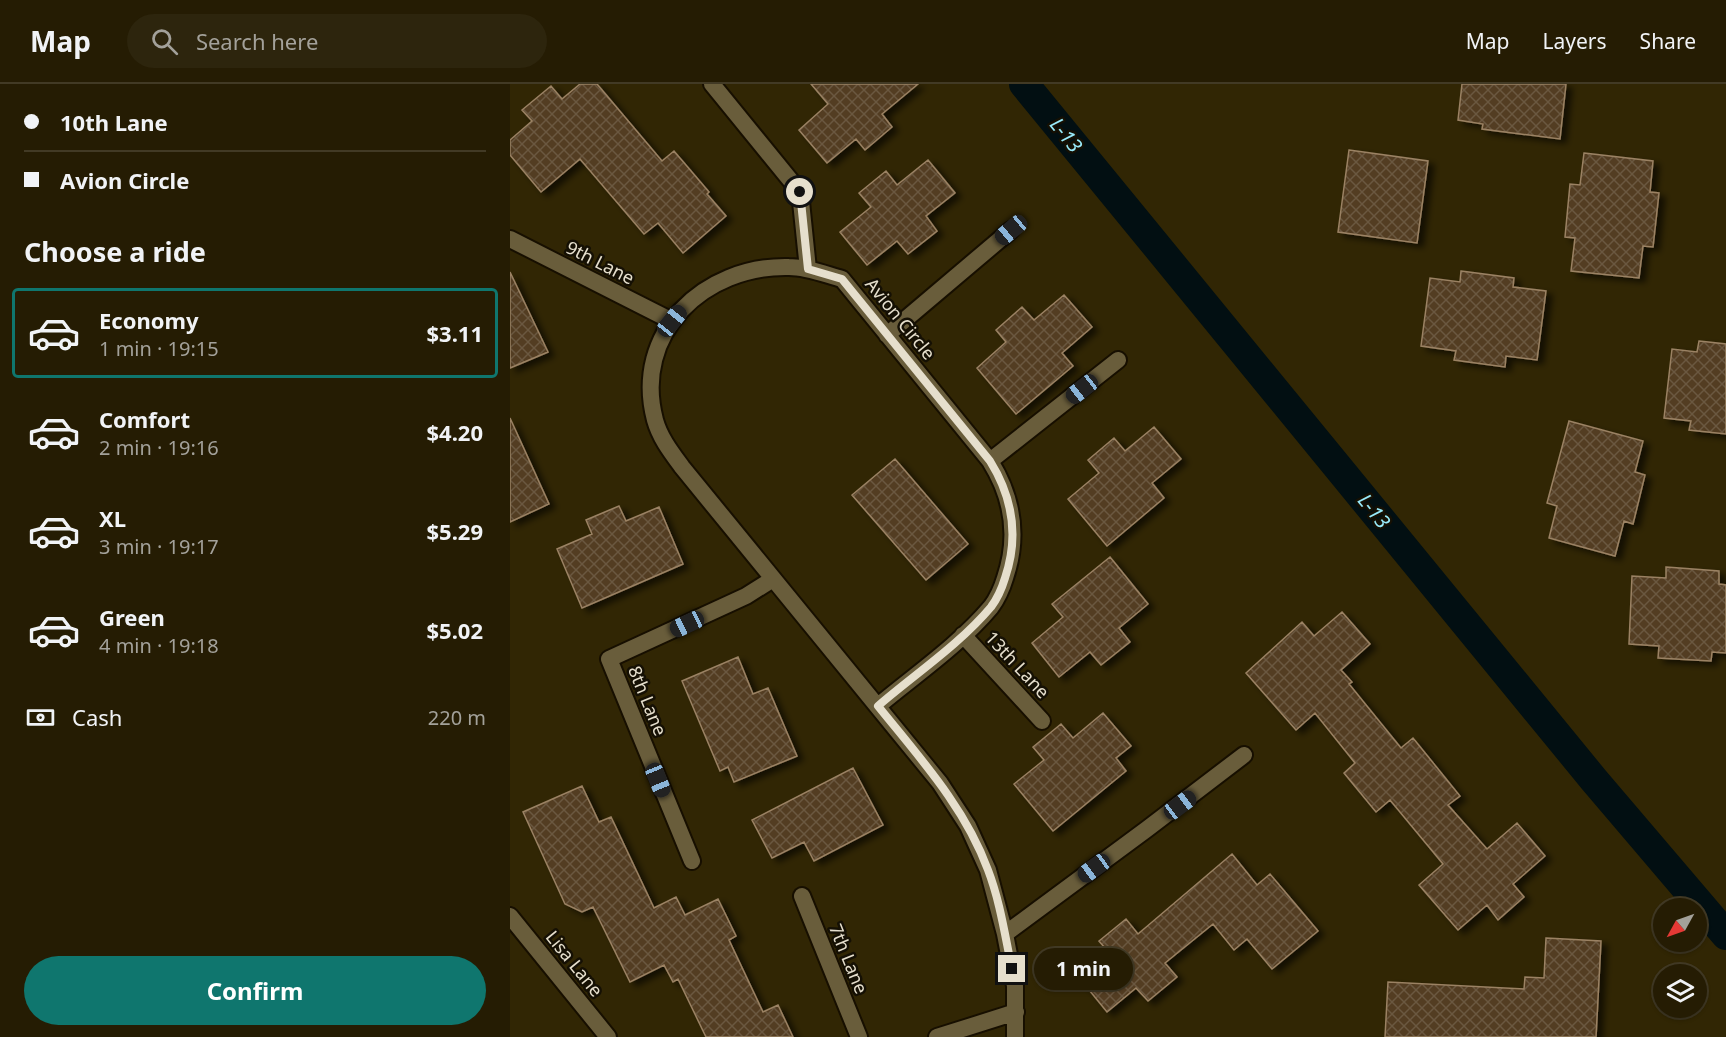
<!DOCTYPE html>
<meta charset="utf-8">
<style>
:root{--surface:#251c03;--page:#2d250d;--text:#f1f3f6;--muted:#a3a19a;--line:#423a25;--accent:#0f766e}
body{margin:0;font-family:"Noto Sans",sans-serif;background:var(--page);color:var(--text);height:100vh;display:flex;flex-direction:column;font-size:22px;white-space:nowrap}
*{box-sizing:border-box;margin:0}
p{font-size:20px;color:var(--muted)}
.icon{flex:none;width:33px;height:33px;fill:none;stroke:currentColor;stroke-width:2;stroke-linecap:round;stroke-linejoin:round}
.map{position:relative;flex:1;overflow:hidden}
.drawer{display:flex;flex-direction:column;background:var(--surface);width:510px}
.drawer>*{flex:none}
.guide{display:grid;align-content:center;height:132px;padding:0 24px;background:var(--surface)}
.needle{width:39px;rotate:230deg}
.fabs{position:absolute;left:1143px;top:814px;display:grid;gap:12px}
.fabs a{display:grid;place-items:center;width:54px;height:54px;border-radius:50%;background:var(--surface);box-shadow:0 2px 4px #0004,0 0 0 2px var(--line);font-size:30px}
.end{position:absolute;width:27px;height:27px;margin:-14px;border:8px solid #e6dfcd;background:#111;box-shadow:0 0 0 3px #111}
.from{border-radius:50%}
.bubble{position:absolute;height:42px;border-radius:21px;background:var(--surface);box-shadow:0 2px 4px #0004,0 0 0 2px var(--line);font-size:20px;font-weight:700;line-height:42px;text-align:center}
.car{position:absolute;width:18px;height:36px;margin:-18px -9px;border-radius:8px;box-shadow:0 0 4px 2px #0007;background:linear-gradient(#222 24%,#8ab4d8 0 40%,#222 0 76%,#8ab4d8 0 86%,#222 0)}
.guide b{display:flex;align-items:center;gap:21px;height:57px;font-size:22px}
.guide b+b{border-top:2px solid var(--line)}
.guide i{width:15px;height:15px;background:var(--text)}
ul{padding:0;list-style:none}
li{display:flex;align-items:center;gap:18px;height:90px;margin:0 12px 9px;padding:0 12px;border:3px solid transparent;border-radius:6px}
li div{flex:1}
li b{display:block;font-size:22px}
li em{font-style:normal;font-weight:700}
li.current{border-color:var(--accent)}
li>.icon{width:54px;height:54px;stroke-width:1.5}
h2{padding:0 24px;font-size:27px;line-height:72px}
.pay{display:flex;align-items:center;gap:15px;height:66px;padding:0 24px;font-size:22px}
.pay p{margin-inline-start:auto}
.primary-button{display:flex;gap:12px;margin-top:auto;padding:12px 24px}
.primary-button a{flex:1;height:69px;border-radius:36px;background:var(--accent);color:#fff;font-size:24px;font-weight:700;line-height:69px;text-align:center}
header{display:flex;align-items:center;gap:36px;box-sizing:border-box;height:84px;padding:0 30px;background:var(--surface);border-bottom:2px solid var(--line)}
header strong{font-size:28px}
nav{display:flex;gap:33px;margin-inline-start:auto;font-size:21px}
.search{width:420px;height:54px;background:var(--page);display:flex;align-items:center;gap:15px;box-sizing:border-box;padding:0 21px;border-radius:33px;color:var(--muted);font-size:22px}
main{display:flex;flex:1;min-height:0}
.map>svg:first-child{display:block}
</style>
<header>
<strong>Map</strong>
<div class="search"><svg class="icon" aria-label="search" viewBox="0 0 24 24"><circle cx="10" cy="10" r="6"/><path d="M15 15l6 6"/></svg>Search here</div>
<nav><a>Map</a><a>Layers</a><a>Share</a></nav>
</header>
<main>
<section class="drawer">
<div class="guide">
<b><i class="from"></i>10th Lane</b>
<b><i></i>Avion Circle</b>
</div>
<h2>Choose a ride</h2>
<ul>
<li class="current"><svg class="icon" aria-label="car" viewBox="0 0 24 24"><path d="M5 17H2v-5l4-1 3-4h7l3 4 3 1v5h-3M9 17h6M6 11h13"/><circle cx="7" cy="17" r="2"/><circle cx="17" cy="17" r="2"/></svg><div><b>Economy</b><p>1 min · 19:15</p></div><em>$3.11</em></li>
<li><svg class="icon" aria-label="car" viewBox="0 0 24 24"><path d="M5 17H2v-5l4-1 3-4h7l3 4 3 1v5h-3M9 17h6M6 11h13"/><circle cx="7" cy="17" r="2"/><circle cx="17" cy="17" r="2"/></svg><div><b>Comfort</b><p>2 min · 19:16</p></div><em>$4.20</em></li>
<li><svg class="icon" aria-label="car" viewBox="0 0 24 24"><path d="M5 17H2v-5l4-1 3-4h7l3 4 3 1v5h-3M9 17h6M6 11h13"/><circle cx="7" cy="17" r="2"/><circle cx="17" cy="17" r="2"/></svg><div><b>XL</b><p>3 min · 19:17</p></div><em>$5.29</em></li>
<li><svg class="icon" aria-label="car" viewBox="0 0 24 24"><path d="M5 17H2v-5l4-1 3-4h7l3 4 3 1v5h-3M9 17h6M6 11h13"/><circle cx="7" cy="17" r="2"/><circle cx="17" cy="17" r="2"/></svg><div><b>Green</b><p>4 min · 19:18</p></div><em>$5.02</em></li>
</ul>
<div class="pay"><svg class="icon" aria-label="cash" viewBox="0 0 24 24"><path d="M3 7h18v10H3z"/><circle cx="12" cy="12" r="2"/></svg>Cash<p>220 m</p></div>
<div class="primary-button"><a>Confirm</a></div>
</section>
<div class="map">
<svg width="1216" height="953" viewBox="0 0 1216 953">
<defs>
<pattern id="building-cross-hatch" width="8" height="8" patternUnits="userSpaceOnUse" patternTransform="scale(1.5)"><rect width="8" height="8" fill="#523c20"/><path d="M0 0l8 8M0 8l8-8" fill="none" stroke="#6b583f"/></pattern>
<filter id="shadow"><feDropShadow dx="6" dy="4" stdDeviation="3" flood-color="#0009"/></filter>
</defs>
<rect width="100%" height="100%" fill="#312604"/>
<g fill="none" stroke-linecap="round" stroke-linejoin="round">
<path stroke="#020f12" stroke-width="30" d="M 514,0 L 1084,696 L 1216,851"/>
</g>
<path fill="url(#building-cross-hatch)" stroke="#9b8264" stroke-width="1.5" filter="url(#shadow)" d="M 70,0 L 87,0 L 152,77 L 164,67 L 199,108 L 197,110 L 216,132 L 173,169 L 148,139 L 134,150 L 70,75 L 31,108 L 0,71 L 0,56 L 22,37 L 12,26 L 41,2 L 52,15 Z
M 301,0 L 408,0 L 372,30 L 382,43 L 355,66 L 346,55 L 317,79 L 289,46 L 318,20 Z
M 952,0 L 1056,0 L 1050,55 L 972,45 L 973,40 L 948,36 Z
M 839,66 L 918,77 L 907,159 L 828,148 Z
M 1074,69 L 1143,77 L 1140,108 L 1149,109 L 1143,163 L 1133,162 L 1129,194 L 1061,187 L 1065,154 L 1055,153 L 1060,100 L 1070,101 Z
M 418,76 L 445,109 L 416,132 L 427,147 L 398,170 L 387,157 L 357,181 L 330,148 L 361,123 L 349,109 L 376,87 L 387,101 Z
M 951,187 L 1004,194 L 1003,203 L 1036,207 L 1027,276 L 996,272 L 995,283 L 944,276 L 946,267 L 911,262 L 920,194 L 950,198 Z
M 0,188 L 38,268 L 0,284 Z
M 554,211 L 582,243 L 552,269 L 563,282 L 506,330 L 467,284 L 496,258 L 486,246 L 512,223 L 524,236 Z
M 1189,257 L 1216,260 L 1216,350 L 1179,346 L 1181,337 L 1154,334 L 1162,265 L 1187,268 Z
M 0,334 L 39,420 L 0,438 Z
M 1059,337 L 1133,357 L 1125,388 L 1135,391 L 1123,440 L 1114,437 L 1105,472 L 1039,454 L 1047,422 L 1037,419 Z
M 644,343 L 671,375 L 642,399 L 654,414 L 597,462 L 558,415 L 589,389 L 578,376 L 604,354 L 615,367 Z
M 385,375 L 458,460 L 416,496 L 342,411 Z
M 109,422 L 116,437 L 149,423 L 173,480 L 72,524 L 47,465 L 82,450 L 76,436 Z
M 600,473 L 638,520 L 609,544 L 620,558 L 591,581 L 580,568 L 549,593 L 522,559 L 553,533 L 542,520 Z
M 1156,483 L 1209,487 L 1209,500 L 1216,501 L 1216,569 L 1202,568 L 1201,577 L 1148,574 L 1149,562 L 1119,560 L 1122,492 L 1156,494 Z
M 832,528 L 860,560 L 831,586 L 842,598 L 839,600 L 891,664 L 903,654 L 950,712 L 938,721 L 977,765 L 1007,739 L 1035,772 L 1003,800 L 1014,813 L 988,836 L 977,821 L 948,846 L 909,801 L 933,780 L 880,716 L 866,728 L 834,689 L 845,679 L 805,629 L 786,646 L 736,589 L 792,538 L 804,552 Z
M 228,573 L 243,610 L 258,604 L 287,672 L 224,698 L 218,683 L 210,687 L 172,597 Z
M 593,629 L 621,662 L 606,674 L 616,687 L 543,747 L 504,700 L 534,676 L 523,663 L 551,640 L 563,654 Z
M 343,684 L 373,741 L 304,777 L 294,758 L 262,774 L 242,736 Z
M 72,702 L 89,738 L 101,733 L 144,824 L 166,813 L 175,831 L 208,815 L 226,852 L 219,856 L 253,928 L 268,921 L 283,953 L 196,953 L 168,895 L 163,898 L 154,881 L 120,898 L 83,823 L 72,828 L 55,820 L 13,728 Z
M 722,770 L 747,801 L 760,790 L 808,847 L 762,885 L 737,855 L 724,866 L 703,840 L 655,879 L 667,893 L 638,917 L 626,904 L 597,928 L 571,896 L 601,871 L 589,857 L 616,835 L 628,850 Z
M 1036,854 L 1091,857 L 1086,953 L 875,953 L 878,898 L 1014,905 L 1015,893 L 1034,894 Z"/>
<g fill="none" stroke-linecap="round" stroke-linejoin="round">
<g stroke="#170f00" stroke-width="20">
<path id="minor" d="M 202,0 L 290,108 L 298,185
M 0,155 L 162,237
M 377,251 L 501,146
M 480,377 L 608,276
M 453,551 L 532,637
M 368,622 C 405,591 449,561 481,523 C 487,515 492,504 495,494 C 509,453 503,414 480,377 L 332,195 C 314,190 297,183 279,183 C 194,181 122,249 145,336 C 150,354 161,368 172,383 L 430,699 L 458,742 L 478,786 L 495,850 L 505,902 L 505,953
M 182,777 L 99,575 L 236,512 L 263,495
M 292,812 L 349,953
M 0,832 L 98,953
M 495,850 L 637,745 L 734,671
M 427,953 L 506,928"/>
</g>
<use href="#minor" stroke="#695d3b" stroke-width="16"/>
</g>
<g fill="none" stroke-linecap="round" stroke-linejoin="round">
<path stroke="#e6dfcd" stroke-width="8" d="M 290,108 L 298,185 L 332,195 L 480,377 C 503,414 509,453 495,494 C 492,504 487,515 481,523 C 449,561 405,590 368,622 C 409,673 455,723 478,786 C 490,817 495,852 502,885"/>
</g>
<g text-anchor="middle" stroke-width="5" stroke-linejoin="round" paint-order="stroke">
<g font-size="18" fill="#e6dfcd" stroke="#151004">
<text transform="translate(90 179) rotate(27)" y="6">9th Lane</text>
<text transform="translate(390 235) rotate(51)" y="6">Avion Circle</text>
<text transform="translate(507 581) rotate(47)" y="6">13th Lane</text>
<text transform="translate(137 617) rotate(68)" y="6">8th Lane</text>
<text transform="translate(338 875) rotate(68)" y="6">7th Lane</text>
<text transform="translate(64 880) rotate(51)" y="6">Lisa Lane</text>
</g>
<g font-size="20" font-style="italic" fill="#99ebfb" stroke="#151004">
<text transform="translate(556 51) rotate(51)" y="7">L-13</text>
<text transform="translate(864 427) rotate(51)" y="7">L-13</text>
</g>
</g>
</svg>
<div class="fabs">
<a><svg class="needle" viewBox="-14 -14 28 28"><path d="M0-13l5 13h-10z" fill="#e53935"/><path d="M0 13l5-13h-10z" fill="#a3a19a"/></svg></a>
<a><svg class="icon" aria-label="layers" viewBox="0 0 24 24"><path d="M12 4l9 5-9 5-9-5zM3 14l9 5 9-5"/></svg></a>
</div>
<i class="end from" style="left:290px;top:108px"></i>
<i class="end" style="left:502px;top:885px"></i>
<div class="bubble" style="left:524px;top:864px;width:99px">1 min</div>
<i class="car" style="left:501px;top:146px;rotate:230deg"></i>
<i class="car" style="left:162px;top:237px;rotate:39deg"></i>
<i class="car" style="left:572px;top:305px;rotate:232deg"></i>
<i class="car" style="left:177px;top:540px;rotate:245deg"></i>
<i class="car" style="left:148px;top:696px;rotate:158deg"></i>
<i class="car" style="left:670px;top:721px;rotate:53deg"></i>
<i class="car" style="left:584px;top:784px;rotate:234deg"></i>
</div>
</main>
